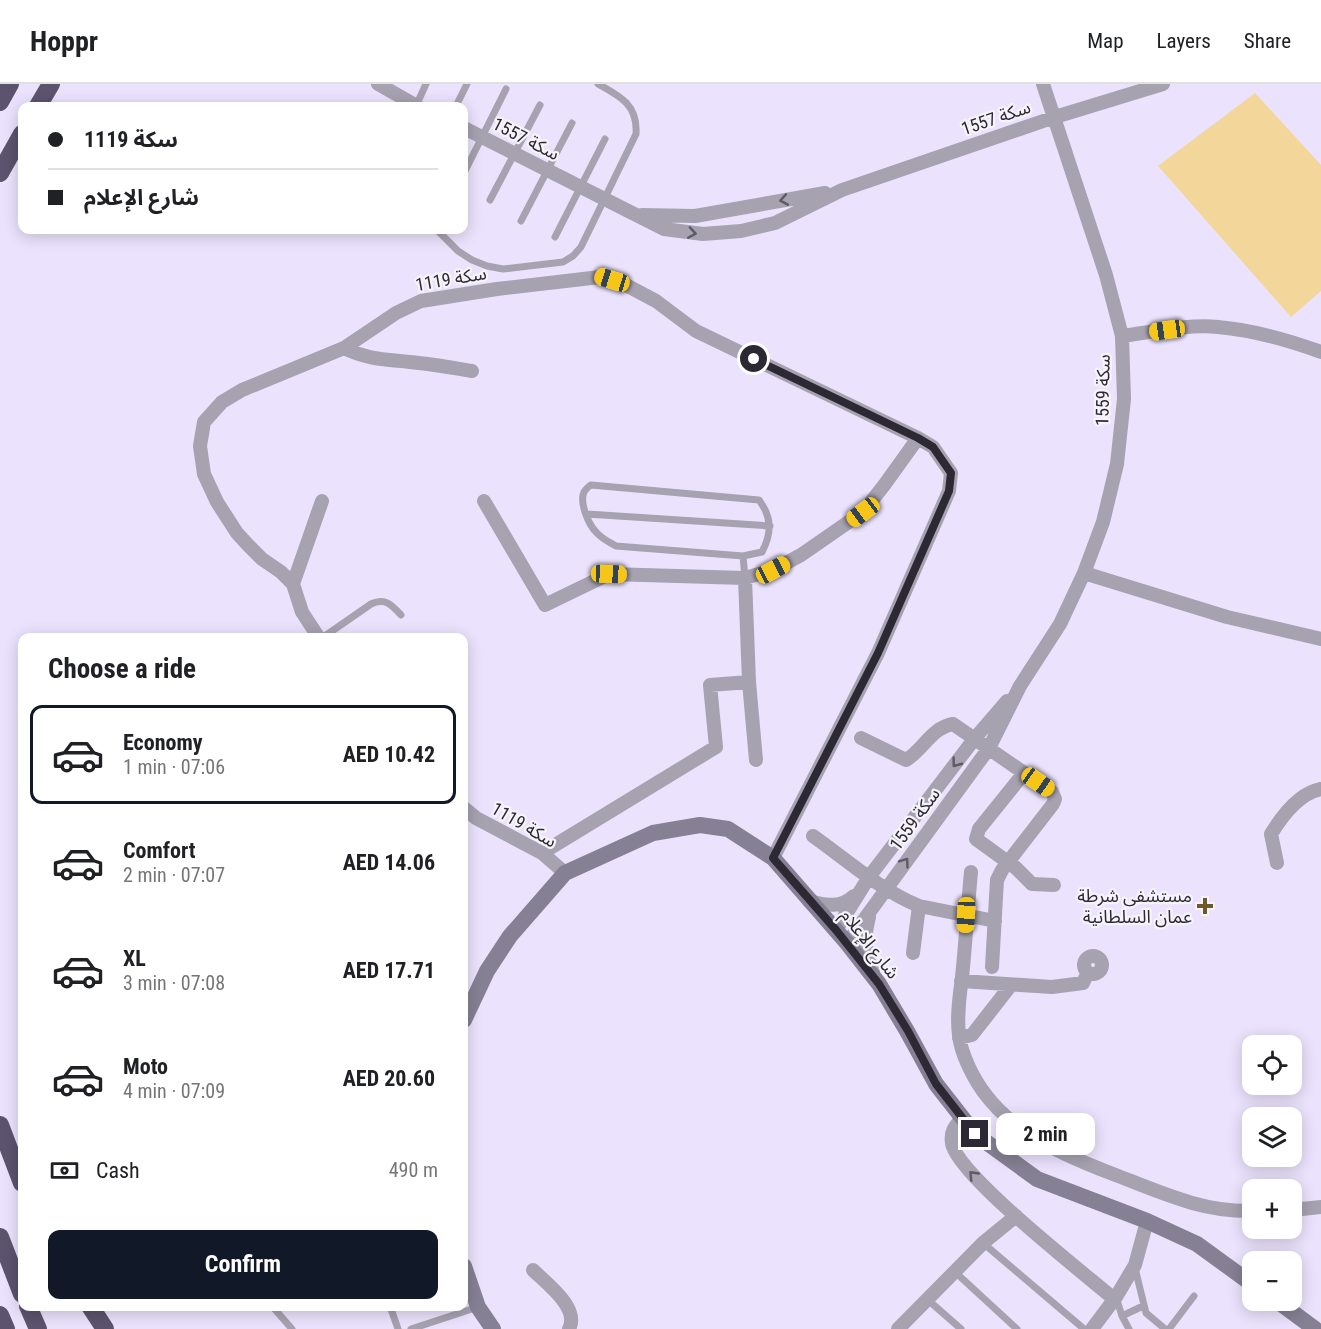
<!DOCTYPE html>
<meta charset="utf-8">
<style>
:root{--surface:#fff;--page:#f6f6f6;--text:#202124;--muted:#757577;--line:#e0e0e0;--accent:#111827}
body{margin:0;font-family:"Roboto Condensed","Noto Sans Arabic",sans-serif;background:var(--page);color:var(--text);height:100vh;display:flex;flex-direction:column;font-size:22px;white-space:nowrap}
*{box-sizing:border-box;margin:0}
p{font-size:20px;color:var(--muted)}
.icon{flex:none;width:33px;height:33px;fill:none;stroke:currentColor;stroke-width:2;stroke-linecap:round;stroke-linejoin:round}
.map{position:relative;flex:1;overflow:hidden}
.sheet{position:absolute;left:18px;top:549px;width:450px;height:678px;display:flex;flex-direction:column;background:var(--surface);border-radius:12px;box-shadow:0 3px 15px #0003}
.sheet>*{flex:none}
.top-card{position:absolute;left:18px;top:18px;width:450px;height:132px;border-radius:12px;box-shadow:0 3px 15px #0003;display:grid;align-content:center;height:132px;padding:0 30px;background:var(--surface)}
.buttons{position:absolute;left:1242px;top:951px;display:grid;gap:12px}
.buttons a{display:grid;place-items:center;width:60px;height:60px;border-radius:12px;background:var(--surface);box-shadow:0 3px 15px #0003;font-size:30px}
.end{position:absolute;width:27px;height:27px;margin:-14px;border:8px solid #2c2935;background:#fff;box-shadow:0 0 0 3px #fff}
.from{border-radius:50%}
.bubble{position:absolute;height:42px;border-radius:12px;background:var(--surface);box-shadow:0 3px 15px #0003;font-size:20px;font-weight:700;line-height:42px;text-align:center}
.car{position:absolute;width:18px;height:36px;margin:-18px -9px;border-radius:8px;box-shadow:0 0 4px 2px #0007;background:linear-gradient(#f5c518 24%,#345 0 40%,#f5c518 0 76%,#345 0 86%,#f5c518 0)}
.top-card b{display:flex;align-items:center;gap:21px;height:57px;font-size:22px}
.top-card b+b{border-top:2px solid var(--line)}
.top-card i{width:15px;height:15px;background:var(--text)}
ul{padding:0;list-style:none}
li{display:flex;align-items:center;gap:18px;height:99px;margin:0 12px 9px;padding:0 18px;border:3px solid transparent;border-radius:12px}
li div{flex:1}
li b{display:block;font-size:22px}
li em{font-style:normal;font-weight:700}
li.current{border-color:var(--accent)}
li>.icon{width:54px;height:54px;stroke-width:1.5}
h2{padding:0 30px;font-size:27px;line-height:72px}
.pay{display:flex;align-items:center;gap:15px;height:66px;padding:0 30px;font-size:22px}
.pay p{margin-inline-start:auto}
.action{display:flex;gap:12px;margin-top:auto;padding:12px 30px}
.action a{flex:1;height:69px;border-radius:12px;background:var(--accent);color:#fff;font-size:24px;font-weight:700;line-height:69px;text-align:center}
header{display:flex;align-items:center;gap:36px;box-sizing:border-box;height:84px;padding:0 30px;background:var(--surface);border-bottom:2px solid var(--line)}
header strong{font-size:28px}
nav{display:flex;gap:33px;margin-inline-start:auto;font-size:21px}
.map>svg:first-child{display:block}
</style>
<header>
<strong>Hoppr</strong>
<nav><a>Map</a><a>Layers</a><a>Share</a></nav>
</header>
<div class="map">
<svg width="1321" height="1245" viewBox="0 0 1321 1245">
<rect width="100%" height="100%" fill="#ebe3fd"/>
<path fill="#f2d69a" d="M 1255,9 L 1321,81 L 1321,207 L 1291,233 L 1158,82 Z"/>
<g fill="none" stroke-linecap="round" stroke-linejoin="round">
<path stroke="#a6a2b0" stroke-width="7" d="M 416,22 L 426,0
M 456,22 L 467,0
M 464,89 L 506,5
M 490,116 L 540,21
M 521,137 L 572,39
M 437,146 L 458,167 L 472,176 L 487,182 L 503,185 L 563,178 L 573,172 L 581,163 L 636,50 C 638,21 620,12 598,0
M 555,153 L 605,55
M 591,401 L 759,416 C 772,433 772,449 762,468 L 743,472 L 616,462 C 609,458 602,455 596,448 C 589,441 579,419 584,408 C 585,406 589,402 591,401 Z
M 587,430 L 770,442
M 743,472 L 745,494
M 322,554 L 371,520 C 385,513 392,521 401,531
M 983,1159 L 1084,1245
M 1135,1184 L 1146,1229 L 1165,1245
M 955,1188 L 1017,1245
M 1116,1213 L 1122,1232 L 1129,1245
M 928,1216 L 961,1245
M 272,1222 L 292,1245
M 390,1222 L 398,1245
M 1122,1232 L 1143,1222
M 411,1245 L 478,1223
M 1169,1245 L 1194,1212"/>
<path stroke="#a6a2b0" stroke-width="14" d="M 378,0 L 417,22
M 464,44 L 664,145 L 703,150 L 741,147 L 775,139 L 842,106 L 1055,33 L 1163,0
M 642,131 L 695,132 L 825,109
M 1122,252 C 1152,248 1188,240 1218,243 C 1253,246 1288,256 1321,268
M 344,264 C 370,277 391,275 419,279 C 437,281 454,284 472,287
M 484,417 L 545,521 L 609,490 L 745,494
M 1084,489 L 1227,533 L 1321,555
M 293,500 L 322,417
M 319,554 L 302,528 L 293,500 L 281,488 L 262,475 L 248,461 L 237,449 L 217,418 L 204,390 L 200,362 L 204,338 L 222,318 L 242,306 L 344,264 L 396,229 L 421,217 L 497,205 L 600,193 L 624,200 L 656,217 L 696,247 L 918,354 L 933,363 L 951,389 L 949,407 L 878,569 L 773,774
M 749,598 L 756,676
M 861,654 L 906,676 C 924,665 931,644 953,640 L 1052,708 L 1055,715 L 1053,720 L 1002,786 L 997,796 L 992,883
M 1024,689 L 979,745 L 976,755 L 1016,784 L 1032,800 L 1054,801
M 464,724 L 476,734 L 542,769 L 565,789
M 813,752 C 847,776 880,806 919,822 L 995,837
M 542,769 L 716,663 L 710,601 L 749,598 L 745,494 L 773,486 L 801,471 L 863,428 L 885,400 L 918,354
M 1277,779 L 1271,750 C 1282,732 1299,709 1321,705
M 971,788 C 968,820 966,852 963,883 C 961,906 956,928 959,951 C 960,962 964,972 968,981 C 995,1042 1055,1068 1113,1090 C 1160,1108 1201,1128 1252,1127
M 809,817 C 826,821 840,825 854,812
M 869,833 C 864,853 864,868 873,887
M 836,846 L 869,793 L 975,654 L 1007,617
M 847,859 L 989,664 L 1020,602 L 1060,540 L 1084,489 L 1103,438 L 1117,380 L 1124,315 L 1122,252 L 1106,191 L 1043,0
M 913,869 L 919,822
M1084 881a9 9 0 1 1 18 0a9 9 0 1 1-18 0Z
M 961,897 L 1052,903 L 1083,899 L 1088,888
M 959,954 L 972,951 L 1011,901
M 962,1034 C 955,1042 950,1048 952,1059 C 956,1090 1085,1190 1114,1215
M 1292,1126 L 1321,1123
M 533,1186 C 547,1200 580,1224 569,1245
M 898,1245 L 983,1159 L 1016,1132
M 1092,1245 L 1116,1213 L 1135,1181 L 1147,1137"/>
<path stroke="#868094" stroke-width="16" d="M 464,936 L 487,887 L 510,852 L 565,789 L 653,749 L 700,741 L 728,745 L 773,774 L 847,859 L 879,900 L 907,947 L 936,1000 L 975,1050 L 1037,1095 L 1147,1137 L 1197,1160 L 1252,1200
M 464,1182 L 478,1223 L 493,1245
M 1276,1216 L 1315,1245"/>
<path stroke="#5c536e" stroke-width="18" d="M 0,18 L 10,0
M 38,22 L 51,0
M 0,89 L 22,50
M 0,1041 L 22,1099
M 0,1153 L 22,1210
M 28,1222 L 38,1245
M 90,1222 L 105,1245
M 0,1231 L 6,1245"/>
</g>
<defs><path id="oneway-chevron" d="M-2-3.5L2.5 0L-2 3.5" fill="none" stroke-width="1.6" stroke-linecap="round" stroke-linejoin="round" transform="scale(1.5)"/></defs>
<g stroke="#5d5966">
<use href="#oneway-chevron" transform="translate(784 116) rotate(170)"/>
<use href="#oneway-chevron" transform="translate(692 149) rotate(9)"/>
<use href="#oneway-chevron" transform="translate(956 679) rotate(127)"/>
<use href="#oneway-chevron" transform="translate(905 778) rotate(-54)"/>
<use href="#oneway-chevron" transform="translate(973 1091) rotate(-134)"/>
</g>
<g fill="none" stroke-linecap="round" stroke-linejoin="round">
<path stroke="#2c2935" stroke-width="8" d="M 754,275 L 918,354 L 933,363 L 951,389 L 949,407 L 878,569 L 773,774 L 836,846 L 879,900 L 908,947 L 936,1000 L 975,1050"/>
</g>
<path fill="#6e5928" stroke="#f6f4fa" stroke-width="2" d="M1202 813h6v6h6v6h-6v6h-6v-6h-6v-6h6z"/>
<g text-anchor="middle" stroke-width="4.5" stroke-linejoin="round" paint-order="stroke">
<g font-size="18" fill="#2c2935" stroke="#f6f4fa">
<text transform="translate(996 34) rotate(-19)" y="6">سكة 1557</text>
<text transform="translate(526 55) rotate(27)" y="6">سكة 1557</text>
<text transform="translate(451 195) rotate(-10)" y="6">سكة 1119</text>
<text transform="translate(1103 306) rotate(-89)" y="6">سكة 1559</text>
<text transform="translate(915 735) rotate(-54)" y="6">سكة 1559</text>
<text transform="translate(524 741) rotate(30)" y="6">سكة 1119</text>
<text transform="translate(870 860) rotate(52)" y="6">شارع الإعلام</text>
</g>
<g font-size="18" fill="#2c2935" stroke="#f6f4fa" text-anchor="end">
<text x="1192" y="818">مستشفى شرطة<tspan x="1192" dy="21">عمان السلطانية</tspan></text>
</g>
</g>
</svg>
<div class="buttons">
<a><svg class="icon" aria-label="locate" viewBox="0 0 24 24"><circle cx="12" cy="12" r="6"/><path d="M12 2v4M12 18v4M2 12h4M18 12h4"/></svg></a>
<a><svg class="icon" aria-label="layers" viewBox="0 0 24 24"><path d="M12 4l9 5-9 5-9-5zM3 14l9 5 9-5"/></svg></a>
<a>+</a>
<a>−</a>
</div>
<i class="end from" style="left:754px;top:275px"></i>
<i class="end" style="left:975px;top:1050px"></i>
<div class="bubble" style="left:996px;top:1029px;width:99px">2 min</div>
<i class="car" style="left:612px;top:196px;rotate:287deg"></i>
<i class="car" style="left:1167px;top:246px;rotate:262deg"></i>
<i class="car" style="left:863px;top:428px;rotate:233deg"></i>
<i class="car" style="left:773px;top:486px;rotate:62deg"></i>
<i class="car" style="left:609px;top:490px;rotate:92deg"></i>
<i class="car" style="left:1038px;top:698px;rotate:125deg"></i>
<i class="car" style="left:966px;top:831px;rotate:183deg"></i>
<div class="top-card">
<b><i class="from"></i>سكة 1119</b>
<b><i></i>شارع الإعلام</b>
</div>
<section class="sheet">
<h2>Choose a ride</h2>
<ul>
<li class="current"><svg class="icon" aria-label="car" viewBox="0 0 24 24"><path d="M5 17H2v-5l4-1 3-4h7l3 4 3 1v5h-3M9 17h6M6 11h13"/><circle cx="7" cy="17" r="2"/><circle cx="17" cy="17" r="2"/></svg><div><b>Economy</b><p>1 min · 07:06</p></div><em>AED 10.42</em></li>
<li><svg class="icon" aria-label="car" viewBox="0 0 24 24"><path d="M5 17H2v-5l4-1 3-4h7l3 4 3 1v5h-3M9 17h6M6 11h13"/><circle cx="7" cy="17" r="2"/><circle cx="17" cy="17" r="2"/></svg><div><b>Comfort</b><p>2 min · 07:07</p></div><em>AED 14.06</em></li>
<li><svg class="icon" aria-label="car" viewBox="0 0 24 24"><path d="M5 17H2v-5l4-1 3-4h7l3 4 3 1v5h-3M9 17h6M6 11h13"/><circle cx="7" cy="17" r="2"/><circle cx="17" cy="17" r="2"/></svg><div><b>XL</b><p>3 min · 07:08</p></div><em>AED 17.71</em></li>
<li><svg class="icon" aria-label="car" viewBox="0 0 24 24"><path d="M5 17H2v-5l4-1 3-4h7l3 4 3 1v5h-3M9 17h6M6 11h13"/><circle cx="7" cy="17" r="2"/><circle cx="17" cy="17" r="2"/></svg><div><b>Moto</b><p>4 min · 07:09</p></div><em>AED 20.60</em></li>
</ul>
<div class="pay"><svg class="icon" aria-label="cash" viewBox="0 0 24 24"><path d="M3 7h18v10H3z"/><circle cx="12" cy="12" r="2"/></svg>Cash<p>490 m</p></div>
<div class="action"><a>Confirm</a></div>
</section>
</div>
